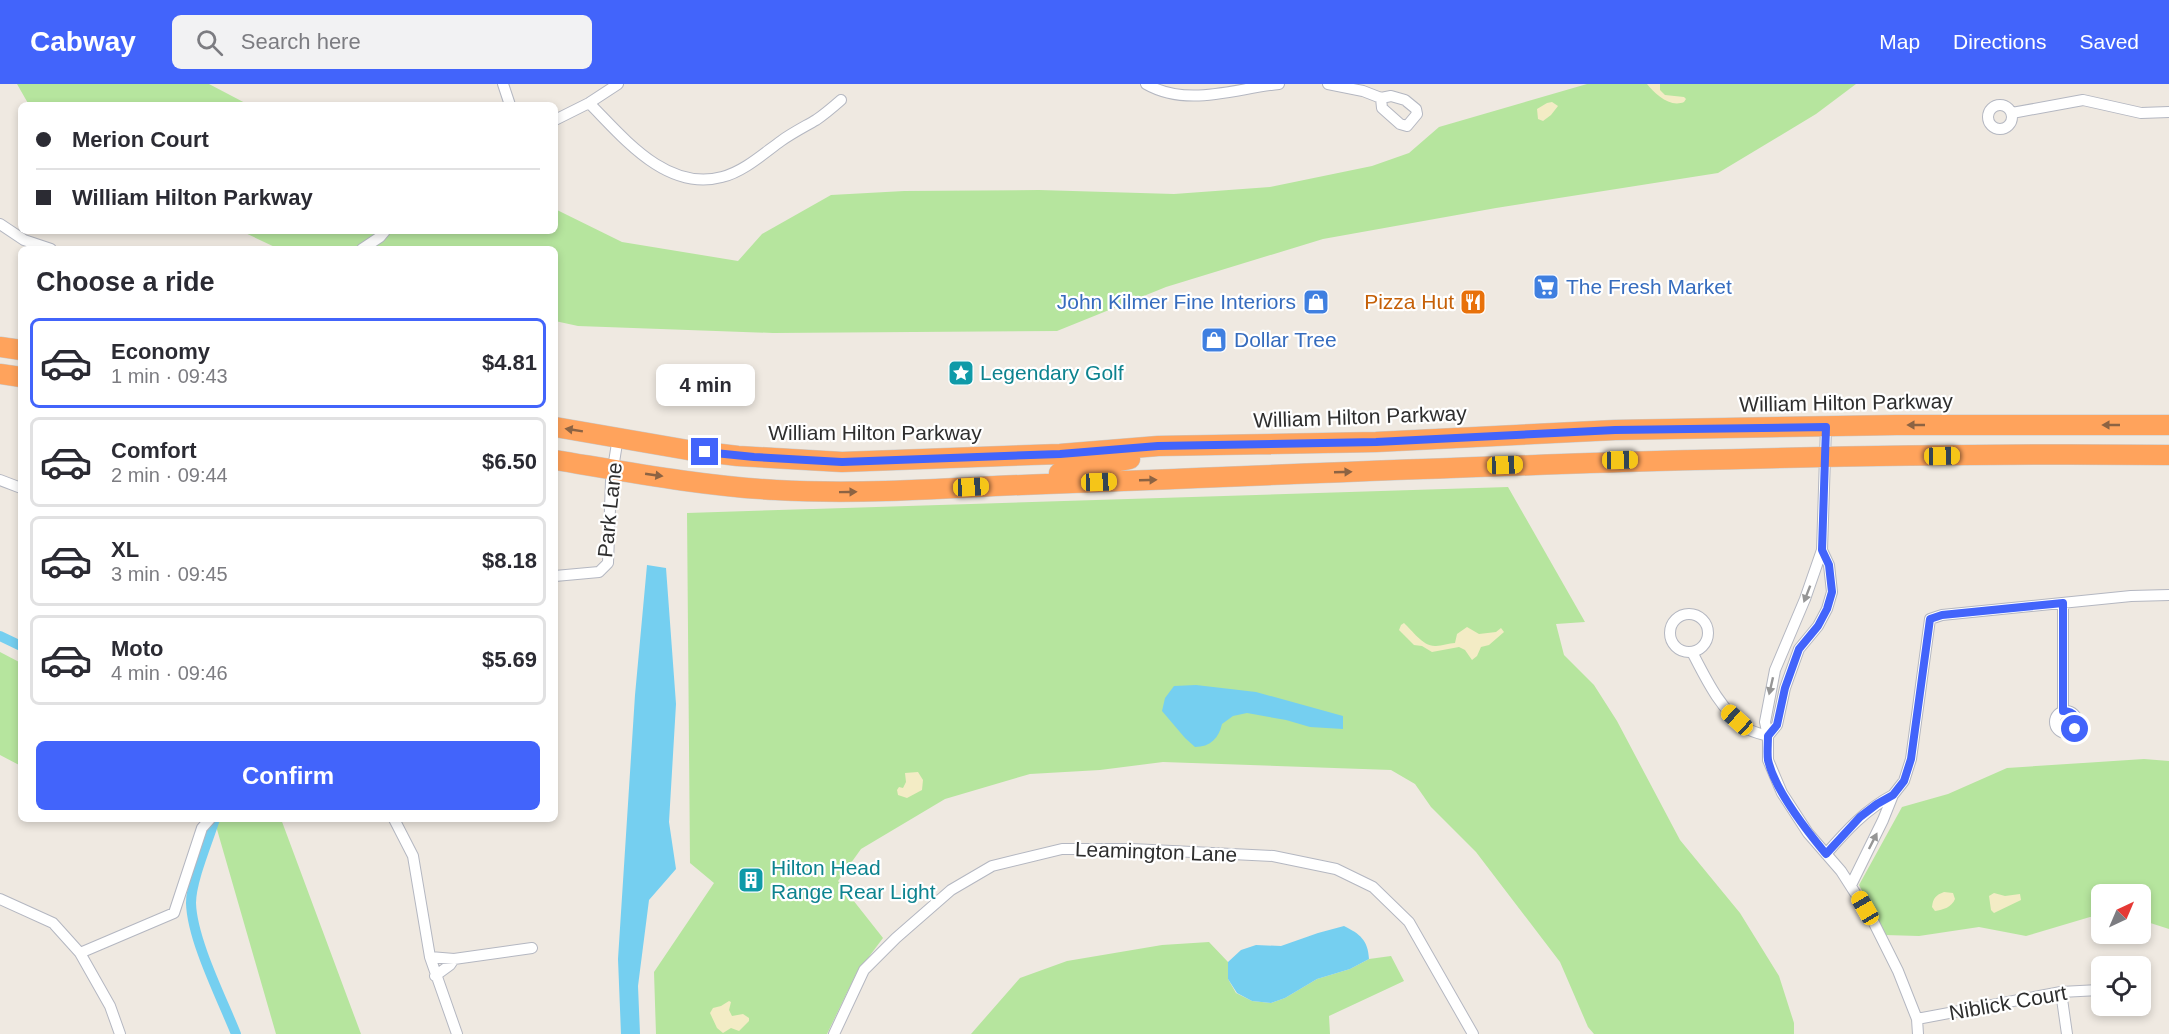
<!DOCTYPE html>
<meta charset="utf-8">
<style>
:root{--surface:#fff;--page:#f2f2f3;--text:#2b2b33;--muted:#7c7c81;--line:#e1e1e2;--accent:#4264fb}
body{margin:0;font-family:Helvetica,sans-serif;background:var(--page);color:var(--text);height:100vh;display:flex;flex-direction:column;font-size:22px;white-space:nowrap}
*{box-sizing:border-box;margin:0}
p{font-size:20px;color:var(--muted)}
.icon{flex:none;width:33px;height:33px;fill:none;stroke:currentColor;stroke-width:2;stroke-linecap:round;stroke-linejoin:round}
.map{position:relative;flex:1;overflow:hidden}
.details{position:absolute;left:18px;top:162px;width:540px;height:576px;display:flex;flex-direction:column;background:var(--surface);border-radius:9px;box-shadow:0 3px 9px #0003}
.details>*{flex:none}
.guide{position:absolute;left:18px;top:18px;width:540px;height:132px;border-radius:9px;box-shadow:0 3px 9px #0003;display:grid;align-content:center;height:132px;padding:0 18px;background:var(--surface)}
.needle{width:39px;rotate:44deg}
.tools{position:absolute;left:2091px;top:800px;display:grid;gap:12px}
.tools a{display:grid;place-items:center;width:60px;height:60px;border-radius:9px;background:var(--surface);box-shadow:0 3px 9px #0003;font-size:30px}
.end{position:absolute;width:27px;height:27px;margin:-14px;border:8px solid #4264fb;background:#fff;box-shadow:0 0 0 3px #fff}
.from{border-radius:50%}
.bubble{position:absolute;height:42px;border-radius:9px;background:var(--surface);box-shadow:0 3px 9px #0003;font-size:20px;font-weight:800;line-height:42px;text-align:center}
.car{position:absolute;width:18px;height:36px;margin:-18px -9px;border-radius:8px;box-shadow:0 0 4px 2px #0007;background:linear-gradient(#f5c518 24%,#345 0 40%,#f5c518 0 76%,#345 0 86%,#f5c518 0)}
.guide b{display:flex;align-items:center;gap:21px;height:57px;font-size:22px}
.guide b+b{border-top:2px solid var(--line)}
.guide i{width:15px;height:15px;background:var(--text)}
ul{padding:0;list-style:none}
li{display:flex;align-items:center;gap:18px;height:90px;margin:0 12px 9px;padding:0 6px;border:3px solid var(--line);border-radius:9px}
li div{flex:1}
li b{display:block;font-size:22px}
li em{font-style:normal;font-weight:800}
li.on{border-color:var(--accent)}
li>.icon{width:54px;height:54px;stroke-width:1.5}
h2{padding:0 18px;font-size:27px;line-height:72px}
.primary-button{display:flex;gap:12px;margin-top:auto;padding:12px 18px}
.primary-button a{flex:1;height:69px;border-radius:9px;background:var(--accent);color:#fff;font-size:24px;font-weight:800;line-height:69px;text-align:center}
header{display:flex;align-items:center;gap:36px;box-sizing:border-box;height:84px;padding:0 30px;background:var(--accent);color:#fff}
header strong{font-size:28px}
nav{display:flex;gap:33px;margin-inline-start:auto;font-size:21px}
.search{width:420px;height:54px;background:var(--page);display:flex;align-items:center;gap:15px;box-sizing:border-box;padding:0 21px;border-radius:9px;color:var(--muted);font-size:22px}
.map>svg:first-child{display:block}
</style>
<header>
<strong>Cabway</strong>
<div class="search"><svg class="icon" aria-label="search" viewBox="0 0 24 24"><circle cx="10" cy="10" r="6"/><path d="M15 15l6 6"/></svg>Search here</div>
<nav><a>Map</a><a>Directions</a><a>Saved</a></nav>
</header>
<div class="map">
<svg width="2169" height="950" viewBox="0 0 2169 950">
<rect width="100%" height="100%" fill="#efe9e1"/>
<path fill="#b6e59e" d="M 17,0 L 209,0 L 249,21 L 29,21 Z
M 1587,0 L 1856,0 L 1816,30 L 1718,89 L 1496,124 L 1323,155 L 1166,203 L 1057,247 L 773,249 L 578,242 L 555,237 L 555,165 L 279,165 L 241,147 L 555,147 L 555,125 L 622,158 L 738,177 L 762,150 L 831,111 L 904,107 L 1039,106 L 1174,110 L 1270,103 L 1372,82 L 1409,69 L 1439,43 Z
M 1508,403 L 1585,538 L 1556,540 L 1564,571 L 1594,601 L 1617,637 L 1680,756 L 1740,829 L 1779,892 L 1794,939 L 1794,950 L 1594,950 L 1588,943 L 1560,878 L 1476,768 L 1431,723 L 1415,700 L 1391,686 L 1163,678 L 1100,686 L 1030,690 L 945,715 L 861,765 L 838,797 L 883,854 L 856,890 L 827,950 L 656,950 L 654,888 L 714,799 L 690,779 L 687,429 Z
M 0,568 L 21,579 L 21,682 L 0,671 Z
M 2144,675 L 2169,677 L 2169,845 L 2141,836 L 2140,810 L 2102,810 L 2101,832 L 2090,833 L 2026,852 L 1979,843 L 1919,852 L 1885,851 L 1859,801 L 1902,723 L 1948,710 L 2007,684 Z
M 214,735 L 281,735 L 361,950 L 276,950 Z
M 1209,858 L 1228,878 L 1228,895 L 1236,909 L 1252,917 L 1271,919 L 1285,914 L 1317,895 L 1350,885 L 1369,875 L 1391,872 L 1404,897 L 1329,932 L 1330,950 L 971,950 L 1020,894 L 1067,877 L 1162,861 Z"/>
<path fill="#f3ecc5" d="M 1647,0 L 1660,0 L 1660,6 L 1665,11 L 1684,13 L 1686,15 L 1684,18 C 1670,24 1655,10 1647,0 Z
M 1552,18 L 1558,22 L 1551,31 L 1543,37 L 1538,35 L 1537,25 L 1547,19 Z
M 1404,539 C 1412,546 1423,563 1436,562 C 1442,562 1449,559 1455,559 L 1457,550 L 1467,543 L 1479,550 L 1496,548 L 1501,544 L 1504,548 L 1489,561 L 1481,563 L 1477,572 L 1472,576 L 1465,566 L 1459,563 L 1432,568 L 1422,562 L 1414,561 L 1399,546 L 1401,541 Z
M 918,688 L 923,696 L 922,706 L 907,714 L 898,711 L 897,706 L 899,703 L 903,704 L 906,698 L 905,689 Z
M 1944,808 L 1953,809 L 1955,815 C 1952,823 1943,826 1935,827 L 1932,823 C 1933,814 1936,811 1944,808 Z
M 1994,809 L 2005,812 L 2020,810 L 2021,816 L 1994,829 L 1991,826 L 1989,812 Z
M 729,917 L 731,918 L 729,926 L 732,932 L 743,930 L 749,934 L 749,937 L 739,947 L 731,944 L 723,949 L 717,944 L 710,929 L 713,924 L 721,922 Z"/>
<path fill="#75cff0" d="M 647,481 L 666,484 L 676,620 L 669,738 L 676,785 L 649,816 L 638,902 L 640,950 L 621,950 L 618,875 L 635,611 Z
M 1196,601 L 1256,608 L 1343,632 L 1343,645 L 1310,643 L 1286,636 L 1247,629 L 1233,632 L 1222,640 C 1219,654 1210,663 1195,663 L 1185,654 L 1162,627 L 1165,614 L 1174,602 Z
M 1344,842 C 1360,850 1368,856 1369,875 L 1350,885 L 1317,895 L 1285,914 L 1271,919 L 1252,917 L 1237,909 L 1228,895 L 1228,878 L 1241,866 L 1256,861 L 1281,862 L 1318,849 Z"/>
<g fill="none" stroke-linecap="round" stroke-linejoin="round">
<path stroke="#75cff0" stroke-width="10" d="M 0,552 L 21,562
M 215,735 C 208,757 191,797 191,819 C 192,856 222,915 236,950"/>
<g stroke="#b4b7c1" stroke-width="12">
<path id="street" d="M 503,0 L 510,21
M 1146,0 C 1188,24 1236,4 1279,0
M 1328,0 L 1363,7 L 1381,14 L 1391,12 L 1405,16 L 1416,25 L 1417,30 L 1407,42 L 1400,40 L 1382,24 L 1381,14
M 589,19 C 623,53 666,108 722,93 C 743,88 763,70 781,57 C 792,49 804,43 816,36 C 825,30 833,23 841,16
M1988 33a12 12 0 1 1 24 0a12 12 0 1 1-24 0Z
M 2012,29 L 2083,16 L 2141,29 L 2169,28
M 555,36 L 589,19 L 618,0
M 0,140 L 24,156 L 51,165
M 362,165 L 380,153 L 385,147
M 1826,343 L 1822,466 L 1805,515 L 1775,586 L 1765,638 L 1768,652 L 1768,676 L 1782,709 L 1808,749 L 1841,787 L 1873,837 L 1898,887 L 1917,935 L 1918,950
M 0,396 L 21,404
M 555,492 L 599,488 L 608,479 L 611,397 L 618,353
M 2063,519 L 2063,627
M1670 549a19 19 0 1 1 38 0a19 19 0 1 1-38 0Z
M 1692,568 C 1706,595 1720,625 1746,644 C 1752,648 1761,650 1768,652
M2055 638a11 11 0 1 1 22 0a11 11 0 1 1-22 0Z
M 1768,652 L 1777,641 L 1785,604 L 1799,565 L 1818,542 L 1827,525 L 1832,508 L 1829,481 L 1822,466
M 394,735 L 413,772 L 430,873 L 457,950
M 1826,770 C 1846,747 1866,725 1893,711
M 1851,801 L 1883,736 L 1893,711 L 1904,697 L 1911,675 L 1930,535 L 1942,531 L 2131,512 L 2169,511
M 0,815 L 53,839 L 80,869 L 110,922 L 120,950
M 80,869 L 174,829 L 202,744 L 210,735
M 430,873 L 454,875 L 532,864
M 435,892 L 450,881 L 454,875
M 2061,908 L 2067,950
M 1917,935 L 2061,908 L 2099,906
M 834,950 L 864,886 L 896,854 L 951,806 L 992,782 L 1062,765 L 1132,765 L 1273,772 L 1336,785 L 1373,803 L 1409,838 L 1473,950"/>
</g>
<g stroke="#c9c9c9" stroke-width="21">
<path id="highway" d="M 0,263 L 21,266
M 0,290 L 21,293
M 555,343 L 688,366 L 738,372 L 842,378 L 1060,370 L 1158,362 L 1376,358 L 1615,346 L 1896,341 L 2169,341
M 555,376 C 628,388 702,402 776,406 C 849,410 922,406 995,402 C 1386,387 1777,367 2169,371
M 1059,389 L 1130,375"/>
</g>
<use href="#street" stroke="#fff" stroke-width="10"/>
<use href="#highway" stroke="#ffa35c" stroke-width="20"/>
</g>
<defs><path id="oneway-solid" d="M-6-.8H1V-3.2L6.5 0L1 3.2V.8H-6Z" transform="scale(1.5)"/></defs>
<g fill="#8c6343">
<use href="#oneway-solid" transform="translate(1916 341) rotate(180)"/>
<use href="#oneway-solid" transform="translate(2111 341) rotate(-180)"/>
<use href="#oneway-solid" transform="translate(574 346) rotate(-171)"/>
<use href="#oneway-solid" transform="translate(1343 388) rotate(-2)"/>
<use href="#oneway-solid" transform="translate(654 391) rotate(8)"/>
<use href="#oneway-solid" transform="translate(1148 396) rotate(-2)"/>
<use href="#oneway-solid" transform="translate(848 408) rotate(-1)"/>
</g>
<g fill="#969696">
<use href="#oneway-solid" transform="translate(1807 510) rotate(111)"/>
<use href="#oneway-solid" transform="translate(1771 602) rotate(103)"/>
<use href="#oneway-solid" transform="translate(1873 757) rotate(-63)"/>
</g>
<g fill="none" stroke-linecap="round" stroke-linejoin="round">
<path stroke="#4264fb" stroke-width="8" d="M 705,368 L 754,373 L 842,378 L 1060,370 L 1158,362 L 1376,358 L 1615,346 L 1826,343 L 1822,466 L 1829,481 L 1832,508 L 1827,525 L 1818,542 L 1799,565 L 1785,604 L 1777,641 L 1768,652 C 1768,660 1767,669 1768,676 C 1775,707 1806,746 1826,770 L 1860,733 L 1877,720 L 1893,711 L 1904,697 L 1911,675 L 1930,535 L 1942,531 L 2063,519 L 2063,627 C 2074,627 2080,635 2075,645"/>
</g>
<defs>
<g id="supermarket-square" transform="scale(1.35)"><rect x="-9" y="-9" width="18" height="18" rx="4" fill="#3f7fe0" stroke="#fff"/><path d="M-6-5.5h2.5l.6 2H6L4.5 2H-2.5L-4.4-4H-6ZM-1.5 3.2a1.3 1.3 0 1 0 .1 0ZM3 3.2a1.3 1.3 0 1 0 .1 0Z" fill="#fff"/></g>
<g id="shop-square" transform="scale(1.35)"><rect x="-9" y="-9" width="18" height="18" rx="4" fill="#3f7fe0" stroke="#fff"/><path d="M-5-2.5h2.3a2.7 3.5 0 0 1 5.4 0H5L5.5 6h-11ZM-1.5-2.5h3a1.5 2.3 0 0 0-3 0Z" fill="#fff"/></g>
<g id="restaurant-square" transform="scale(1.35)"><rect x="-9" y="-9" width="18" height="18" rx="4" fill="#e8710a" stroke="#fff"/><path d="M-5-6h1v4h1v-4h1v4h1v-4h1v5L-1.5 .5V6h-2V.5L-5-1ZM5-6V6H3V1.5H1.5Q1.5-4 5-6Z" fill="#fff"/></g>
<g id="sight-square" transform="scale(1.35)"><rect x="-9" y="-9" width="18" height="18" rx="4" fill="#0f9aa8" stroke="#fff"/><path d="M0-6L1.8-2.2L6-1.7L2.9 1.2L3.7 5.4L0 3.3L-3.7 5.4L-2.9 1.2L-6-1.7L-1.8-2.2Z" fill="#fff"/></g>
<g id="building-square" transform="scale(1.35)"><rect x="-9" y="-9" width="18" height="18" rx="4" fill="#0f9aa8" stroke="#fff"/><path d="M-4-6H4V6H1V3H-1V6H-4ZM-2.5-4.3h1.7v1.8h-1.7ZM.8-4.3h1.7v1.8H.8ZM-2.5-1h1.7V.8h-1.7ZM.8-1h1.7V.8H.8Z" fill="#fff"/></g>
</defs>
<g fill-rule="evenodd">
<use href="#supermarket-square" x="1546" y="203"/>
<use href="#shop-square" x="1316" y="218"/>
<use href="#restaurant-square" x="1473" y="218"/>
<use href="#shop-square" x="1214" y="256"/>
<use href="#sight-square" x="961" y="289"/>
<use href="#building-square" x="751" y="796"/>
</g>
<g text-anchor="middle" stroke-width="4.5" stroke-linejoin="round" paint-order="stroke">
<g font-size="21" fill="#366cbe" stroke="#fff" text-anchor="start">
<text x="1566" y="210">The Fresh Market</text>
<text x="1296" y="225" text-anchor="end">John Kilmer Fine Interiors</text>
<text x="1234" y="263">Dollar Tree</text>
</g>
<g font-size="21" fill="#c56008" stroke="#fff" text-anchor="end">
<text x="1454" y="225">Pizza Hut</text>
</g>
<g font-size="21" fill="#0d838f" stroke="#fff" text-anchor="start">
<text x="980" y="296">Legendary Golf</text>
<text x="771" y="791">Hilton Head<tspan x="771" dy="24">Range Rear Light</tspan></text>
</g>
<g font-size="21" fill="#2e2e2e" stroke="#fff">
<text transform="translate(1846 319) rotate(-1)" y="7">William Hilton Parkway</text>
<text transform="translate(1360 333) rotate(-2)" y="7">William Hilton Parkway</text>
<text x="875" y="356">William Hilton Parkway</text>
<text transform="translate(610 426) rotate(-84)" y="7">Park Lane</text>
<text transform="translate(1156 768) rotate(2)" y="7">Leamington Lane</text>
<text transform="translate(2008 919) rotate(-10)" y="7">Niblick Court</text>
</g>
</g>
</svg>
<div class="tools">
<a><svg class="needle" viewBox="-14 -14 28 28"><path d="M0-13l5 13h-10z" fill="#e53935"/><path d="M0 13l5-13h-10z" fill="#7c7c81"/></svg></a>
<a><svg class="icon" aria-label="locate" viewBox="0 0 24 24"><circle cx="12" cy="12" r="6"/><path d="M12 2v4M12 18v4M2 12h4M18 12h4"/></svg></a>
</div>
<i class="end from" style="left:2075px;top:645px"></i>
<i class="end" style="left:705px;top:368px"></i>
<div class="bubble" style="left:656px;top:280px;width:99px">4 min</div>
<i class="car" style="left:1942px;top:372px;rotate:89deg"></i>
<i class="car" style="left:1620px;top:376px;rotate:89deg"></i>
<i class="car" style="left:1505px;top:381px;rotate:88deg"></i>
<i class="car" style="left:1099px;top:398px;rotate:88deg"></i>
<i class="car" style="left:971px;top:403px;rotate:87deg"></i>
<i class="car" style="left:1737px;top:636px;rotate:312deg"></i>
<i class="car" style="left:1865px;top:824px;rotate:330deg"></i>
<div class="guide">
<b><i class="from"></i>Merion Court</b>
<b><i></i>William Hilton Parkway</b>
</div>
<section class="details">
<h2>Choose a ride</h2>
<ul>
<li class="on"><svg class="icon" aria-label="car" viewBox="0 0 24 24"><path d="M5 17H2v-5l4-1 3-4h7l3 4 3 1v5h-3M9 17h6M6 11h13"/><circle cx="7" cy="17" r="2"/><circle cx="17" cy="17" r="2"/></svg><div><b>Economy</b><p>1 min · 09:43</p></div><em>$4.81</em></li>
<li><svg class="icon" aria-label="car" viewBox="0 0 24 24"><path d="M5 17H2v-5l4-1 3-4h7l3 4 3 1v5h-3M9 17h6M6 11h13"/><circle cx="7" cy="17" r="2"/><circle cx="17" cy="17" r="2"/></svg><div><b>Comfort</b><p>2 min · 09:44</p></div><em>$6.50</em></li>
<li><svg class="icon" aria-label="car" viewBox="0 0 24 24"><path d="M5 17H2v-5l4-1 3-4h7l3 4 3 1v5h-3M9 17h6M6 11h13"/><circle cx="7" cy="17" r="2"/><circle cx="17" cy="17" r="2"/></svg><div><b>XL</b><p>3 min · 09:45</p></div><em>$8.18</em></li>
<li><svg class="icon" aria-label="car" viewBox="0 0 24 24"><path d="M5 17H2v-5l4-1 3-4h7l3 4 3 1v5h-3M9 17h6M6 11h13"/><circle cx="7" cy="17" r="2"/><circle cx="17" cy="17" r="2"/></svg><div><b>Moto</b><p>4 min · 09:46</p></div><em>$5.69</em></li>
</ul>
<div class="primary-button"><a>Confirm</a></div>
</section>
</div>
